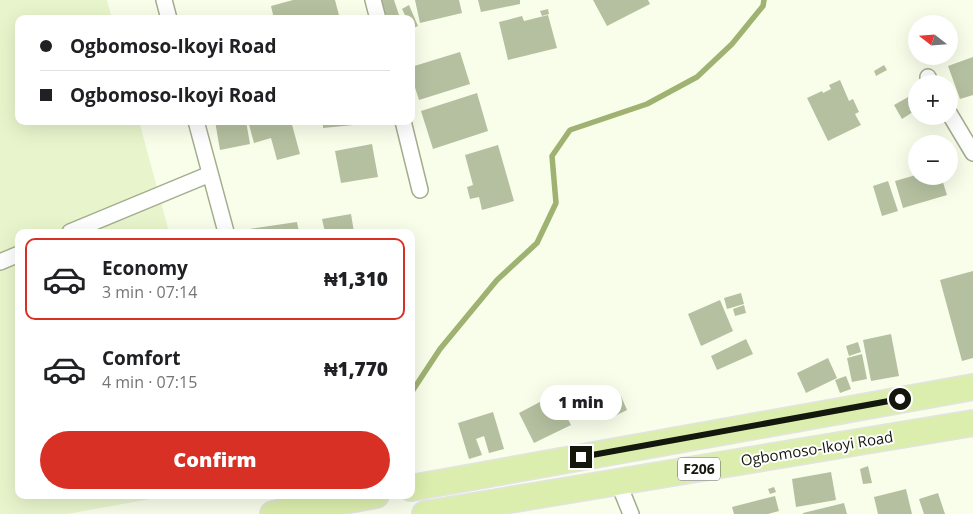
<!DOCTYPE html>
<meta charset="utf-8">
<style>
:root{--surface:#fff;--page:#f2f2f2;--text:#202124;--muted:#757577;--line:#e0e0e0;--accent:#d93025}
body{margin:0;font-family:"Open Sans",sans-serif;background:var(--page);color:var(--text);height:100vh;display:flex;flex-direction:column;font-size:19px;white-space:nowrap}
*{box-sizing:border-box;margin:0}
p{font-size:16px;color:var(--muted)}
.icon{flex:none;width:28px;height:28px;fill:none;stroke:currentColor;stroke-width:2;stroke-linecap:round;stroke-linejoin:round}
.map{position:relative;flex:1;overflow:hidden}
.side{position:absolute;left:15px;top:229px;width:400px;height:270px;display:flex;flex-direction:column;background:var(--surface);border-radius:10px;box-shadow:0 5px 20px #0002}
.side>*{flex:none}
.banner{position:absolute;left:15px;top:15px;width:400px;height:110px;border-radius:10px;box-shadow:0 5px 20px #0002;display:grid;align-content:center;height:110px;padding:0 25px;background:var(--surface)}
.needle{width:32px;rotate:287deg}
.controls{position:absolute;left:908px;top:15px;display:grid;gap:10px}
.controls a{display:grid;place-items:center;width:50px;height:50px;border-radius:50%;background:var(--surface);box-shadow:0 5px 20px #0002;font-size:25px}
.end{position:absolute;width:22px;height:22px;margin:-11px;border:6px solid #14170c;background:#fff;box-shadow:0 0 0 2px #fff}
.from{border-radius:50%}
.bubble{position:absolute;height:35px;border-radius:18px;background:var(--surface);box-shadow:0 5px 20px #0002;font-size:16px;font-weight:800;line-height:35px;text-align:center}
.banner b{display:flex;align-items:center;gap:18px;height:48px;font-size:19px}
.banner b+b{border-top:1px solid var(--line)}
.banner i{width:12px;height:12px;background:var(--text)}
ul{padding:9px 0 0;list-style:none}
li{display:flex;align-items:center;gap:15px;height:82px;margin:0 10px 8px;padding:0 15px;border:2px solid transparent;border-radius:10px}
li div{flex:1}
li b{display:block;font-size:19px}
li em{font-style:normal;font-weight:800}
li.active{border-color:var(--accent)}
li>.icon{width:45px;height:45px;stroke-width:1.5}
.button{display:flex;gap:10px;margin-top:auto;padding:10px 25px}
.button a{flex:1;height:58px;border-radius:30px;background:var(--accent);color:#fff;font-size:20px;font-weight:800;line-height:58px;text-align:center}
.map>svg:first-child{display:block}
</style>
<div class="map">
<svg width="973" height="514" viewBox="0 0 973 514">
<rect width="100%" height="100%" fill="#f8feea"/>
<path fill="#e8f5cc" d="M 0,0 L 107,0 L 112,19 L 19,19 L 19,121 L 139,121 L 169,232 L 19,232 L 19,495 L 173,495 L 67,514 L 0,514 Z"/>
<g fill="none" stroke-linecap="round" stroke-linejoin="round">
<path stroke="#9fb272" stroke-width="5.5" d="M 411,393 L 440,349 L 497,280 L 537,243 L 556,203 L 552,156 L 570,130 L 647,104 L 697,77 L 732,44 L 763,6 L 764,0"/>
</g>
<path fill="#b5c0a0" d="M 293,0 L 335,0 L 340,19 L 274,19 L 271,6 Z
M 380,0 L 394,0 L 399,15 L 387,19 Z
M 415,0 L 459,0 L 462,13 L 420,23 Z
M 478,0 L 520,0 L 520,4 L 481,12 Z
M 593,0 L 648,0 L 650,4 L 607,26 Z
M 409,5 L 418,26 L 411,29 L 411,19 L 407,19 L 402,9 Z
M 548,9 L 549,14 L 542,16 L 540,11 Z
M 548,15 L 557,48 L 508,60 L 499,22 L 522,16 L 524,21 Z
M 460,52 L 470,84 L 419,100 L 411,75 L 411,67 Z
M 973,57 L 973,95 L 960,99 L 948,66 Z
M 884,65 L 887,70 L 876,76 L 874,71 Z
M 840,80 L 849,101 L 853,99 L 859,112 L 855,114 L 861,125 L 828,141 L 807,98 L 822,91 L 823,93 L 831,89 L 829,85 Z
M 477,93 L 488,131 L 433,149 L 421,111 Z
M 910,96 L 916,107 L 916,110 L 902,119 L 894,105 Z
M 215,121 L 246,121 L 250,144 L 220,150 Z
M 248,121 L 291,121 L 300,154 L 277,160 L 271,138 L 254,143 Z
M 323,121 L 364,121 L 364,124 L 323,128 Z
M 372,144 L 378,177 L 341,183 L 335,151 Z
M 498,145 L 514,201 L 482,210 L 479,197 L 470,199 L 467,187 L 473,185 L 465,155 Z
M 916,175 L 916,176 L 941,176 L 947,195 L 903,208 L 895,181 Z
M 888,181 L 898,211 L 882,216 L 873,186 Z
M 351,214 L 354,232 L 325,232 L 322,219 Z
M 297,222 L 299,232 L 250,232 L 249,229 Z
M 973,271 L 973,358 L 962,361 L 940,280 Z
M 741,293 L 744,304 L 727,309 L 724,298 Z
M 720,300 L 733,331 L 701,346 L 688,314 Z
M 744,305 L 746,313 L 735,316 L 733,309 Z
M 891,334 L 899,376 L 871,381 L 863,340 Z
M 746,339 L 753,354 L 717,370 L 711,356 Z
M 858,342 L 861,352 L 849,356 L 846,346 Z
M 862,354 L 867,379 L 852,382 L 847,358 Z
M 828,358 L 837,378 L 806,393 L 797,373 Z
M 846,376 L 851,389 L 840,393 L 835,380 Z
M 555,394 L 571,425 L 534,443 L 519,413 Z
M 621,396 L 627,410 L 615,416 L 608,403 Z
M 493,412 L 504,449 L 489,453 L 484,436 L 476,439 L 482,455 L 469,459 L 458,423 Z
M 868,466 L 872,483 L 863,484 L 860,469 Z
M 831,472 L 836,500 L 796,507 L 792,479 Z
M 774,487 L 776,492 L 770,494 L 768,489 Z
M 906,489 L 912,514 L 878,514 L 874,497 Z
M 938,493 L 945,514 L 924,514 L 919,499 Z
M 775,496 L 779,511 L 768,514 L 734,514 L 732,507 Z
M 844,503 L 847,514 L 803,514 L 803,513 Z"/>
<g fill="none" stroke-linecap="round" stroke-linejoin="round">
<g stroke="#a3ad8e" stroke-width="18">
<path id="street" d="M 164,0 L 169,19
M 373,0 L 378,19
M 928,77 L 931,84
M 949,113 L 973,153
M 196,121 L 226,232
M 403,121 L 420,190
M 70,232 L 210,174
M 0,262 L 19,254
M 618,482 L 631,514"/>
</g>
<g stroke="#e3e3e2" stroke-width="28">
<path id="primary" d="M 411,488 L 973,387
M 273,514 L 376,495
M 425,514 L 973,423"/>
</g>
<use href="#street" stroke="#fff" stroke-width="15"/>
<use href="#primary" stroke="#dceead" stroke-width="25"/>
</g>
<g fill="none" stroke-linecap="round" stroke-linejoin="round">
<path stroke="#14170c" stroke-width="6" d="M 581,457 L 900,399"/>
</g>
<g text-anchor="middle" stroke-width="4" stroke-linejoin="round" paint-order="stroke">
<rect fill="#fff" stroke="#5a5d55" stroke-width="1" x="678" y="457.5" width="42" height="23" rx="4"/>
<g font-size="14" font-weight="bold" fill="#14170c">
<text x="699" y="474">F206</text>
</g>
<g font-size="15" fill="#14170c" stroke="#fff">
<text transform="translate(817 449) rotate(-9)" y="5">Ogbomoso-Ikoyi Road</text>
</g>
</g>
</svg>
<div class="controls">
<a><svg class="needle" viewBox="-14 -14 28 28"><path d="M0-13l5 13h-10z" fill="#e53935"/><path d="M0 13l5-13h-10z" fill="#757577"/></svg></a>
<a>+</a>
<a>−</a>
</div>
<i class="end from" style="left:900px;top:399px"></i>
<i class="end" style="left:581px;top:457px"></i>
<div class="bubble" style="left:540px;top:385px;width:82px">1 min</div>
<div class="banner">
<b><i class="from"></i>Ogbomoso-Ikoyi Road</b>
<b><i></i>Ogbomoso-Ikoyi Road</b>
</div>
<section class="side">
<ul>
<li class="active"><svg class="icon" aria-label="car" viewBox="0 0 24 24"><path d="M5 17H2v-5l4-1 3-4h7l3 4 3 1v5h-3M9 17h6M6 11h13"/><circle cx="7" cy="17" r="2"/><circle cx="17" cy="17" r="2"/></svg><div><b>Economy</b><p>3 min · 07:14</p></div><em>₦1,310</em></li>
<li><svg class="icon" aria-label="car" viewBox="0 0 24 24"><path d="M5 17H2v-5l4-1 3-4h7l3 4 3 1v5h-3M9 17h6M6 11h13"/><circle cx="7" cy="17" r="2"/><circle cx="17" cy="17" r="2"/></svg><div><b>Comfort</b><p>4 min · 07:15</p></div><em>₦1,770</em></li>
</ul>
<div class="button"><a>Confirm</a></div>
</section>
</div>
